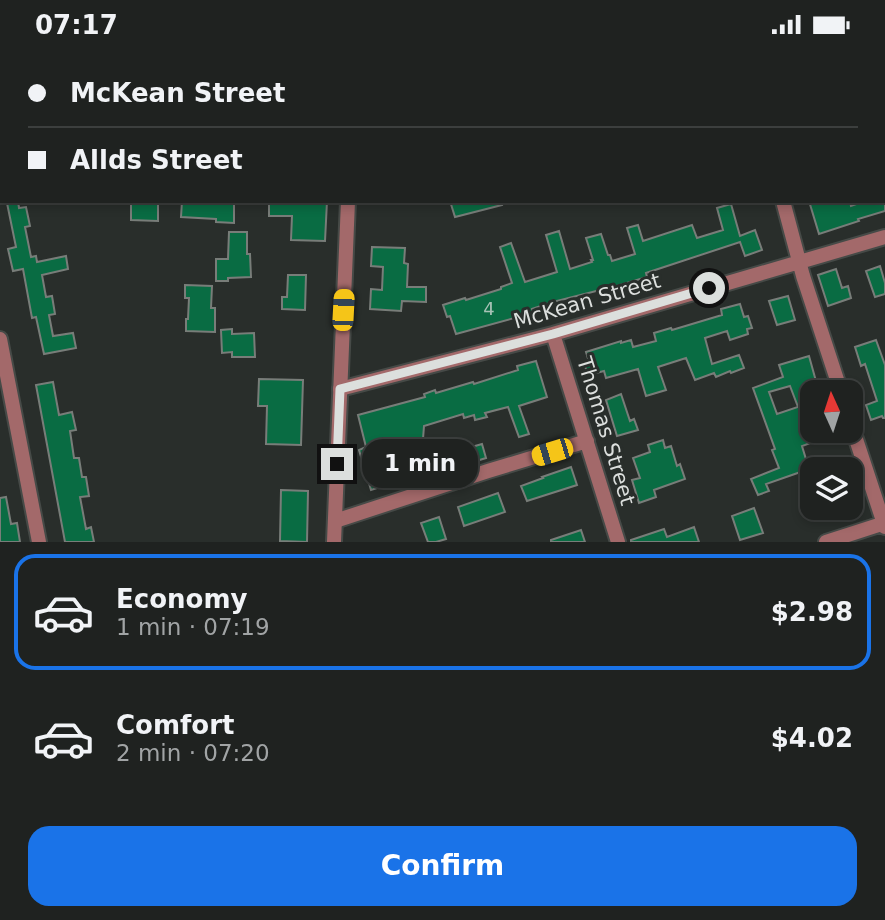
<!DOCTYPE html>
<meta charset="utf-8">
<style>
:root{--surface:#1f2220;--page:#2c2f2d;--text:#f1f3f6;--muted:#a1a4a5;--line:#3c3f3e;--accent:#1a73e8}
body{margin:0;font-family:"DejaVu Sans",sans-serif;background:var(--page);color:var(--text);height:100vh;display:flex;flex-direction:column;font-size:26px;white-space:nowrap}
*{box-sizing:border-box;margin:0}
p{font-size:23px;color:var(--muted)}
.icon{flex:none;width:38px;height:38px;fill:none;stroke:currentColor;stroke-width:2;stroke-linecap:round;stroke-linejoin:round}
.map{position:relative;height:493px;overflow:hidden}
.panel{display:flex;flex-direction:column;background:var(--surface);flex:1}
.panel>*{flex:none}
.guide{position:absolute;left:0px;top:0px;width:886px;height:154px;box-shadow:0 4px 10px #0003,0 0 0 2px var(--line);display:grid;align-content:center;height:154px;padding:0 28px;background:var(--surface)}
.needle{width:46px;rotate:357deg}
.fabs{position:absolute;left:800px;top:331px;display:grid;gap:14px}
.fabs a{display:grid;place-items:center;width:63px;height:63px;border-radius:14px;background:var(--surface);box-shadow:0 4px 10px #0003,0 0 0 2px var(--line);font-size:35px}
.end{position:absolute;width:32px;height:32px;margin:-16px;border:9px solid #dcdfdd;background:#111;box-shadow:0 0 0 4px #111}
.from{border-radius:50%}
.bubble{position:absolute;height:49px;border-radius:21px;background:var(--surface);box-shadow:0 4px 10px #0003,0 0 0 2px var(--line);font-size:23px;font-weight:800;line-height:49px;text-align:center}
.car{position:absolute;width:21px;height:42px;margin:-21px -10px;border-radius:9px;box-shadow:0 0 5px 2px #0007;background:linear-gradient(#f5c518 24%,#345 0 40%,#f5c518 0 76%,#345 0 86%,#f5c518 0)}
.guide b{display:flex;align-items:center;gap:24px;height:66px;font-size:26px}
.guide b+b{border-top:2px solid var(--line)}
.guide i{width:18px;height:18px;background:var(--text)}
ul{padding:12px 0 0;list-style:none}
li{display:flex;align-items:center;gap:21px;height:116px;margin:0 14px 10px;padding:0 14px;border:4px solid transparent;border-radius:21px}
li div{flex:1}
li b{display:block;font-size:26px}
li em{font-style:normal;font-weight:800}
li.active{border-color:var(--accent)}
li>.icon{width:63px;height:63px;stroke-width:1.5}
.action{display:flex;gap:14px;margin-top:auto;padding:14px 28px}
.action a{flex:1;height:80px;border-radius:21px;background:var(--accent);color:#fff;font-size:28px;font-weight:800;line-height:80px;text-align:center}
.status{display:flex;justify-content:space-between;align-items:center;height:49px;padding:0 35px;background:var(--surface);direction:ltr}
.status svg{height:19px;fill:currentColor}
.map>svg:first-child{display:block}
</style>
<div class="status"><b>07:17</b><svg viewBox="0 0 49 12"><path d="M0 12V9h3v3zM5 12V6h3v6zM10 12V3h3v9zM15 12V0h3v12zM26 1h20v11H26zM47 4h2v5h-2z"/></svg></div>
<div class="map">
<svg width="885" height="493" viewBox="0 0 885 493">
<rect width="100%" height="100%" fill="#292e2b"/>
<path fill="#096c43" stroke="#787d79" stroke-width="2" fill-rule="evenodd" d="M 18,152 L 19,159 L 26,158 L 30,177 L 25,178 L 31,208 L 36,207 L 37,213 L 66,207 L 68,220 L 42,226 L 46,248 L 52,247 L 55,265 L 49,266 L 53,287 L 73,284 L 76,299 L 44,305 L 36,268 L 32,269 L 23,220 L 13,222 L 8,200 L 16,198 L 7,154 Z
M 131,152 L 158,152 L 158,172 L 131,171 Z
M 182,152 L 234,152 L 234,174 L 216,173 L 216,170 L 181,168 Z
M 327,152 L 325,192 L 291,191 L 292,167 L 269,167 L 269,153 Z
M 450,152 L 501,152 L 502,156 L 455,168 Z
M 809,152 L 850,152 L 851,157 L 865,152 L 885,152 L 885,162 L 858,170 L 859,172 L 819,185 Z
M 731,155 L 740,187 L 755,181 L 762,201 L 745,207 L 740,193 L 646,224 L 647,228 L 600,242 L 600,241 L 553,253 L 532,260 L 533,264 L 456,285 L 450,267 L 447,268 L 443,256 L 465,249 L 466,251 L 501,240 L 501,238 L 512,234 L 500,198 L 511,194 L 525,233 L 557,223 L 546,186 L 559,182 L 570,220 L 592,213 L 591,211 L 593,211 L 586,189 L 601,185 L 608,206 L 610,206 L 612,212 L 635,205 L 627,179 L 638,176 L 643,192 L 692,176 L 697,189 L 723,181 L 717,159 Z
M 229,183 L 247,183 L 247,205 L 250,205 L 251,228 L 228,229 L 228,232 L 216,232 L 216,210 L 228,210 Z
M 372,198 L 405,199 L 404,214 L 408,215 L 407,238 L 426,238 L 426,253 L 402,252 L 401,262 L 370,260 L 371,240 L 382,241 L 383,218 L 371,217 Z
M 880,217 L 885,234 L 885,245 L 875,248 L 866,222 Z
M 836,220 L 842,239 L 848,237 L 851,249 L 828,257 L 818,226 Z
M 288,226 L 306,226 L 305,261 L 282,260 L 282,248 L 287,248 Z
M 185,236 L 212,237 L 211,259 L 215,259 L 215,283 L 186,282 L 186,270 L 188,270 L 189,249 L 185,249 Z
M 788,247 L 795,271 L 777,276 L 769,252 Z
M 740,255 L 744,268 L 748,267 L 752,279 L 747,280 L 748,285 L 730,291 L 727,282 L 705,289 L 712,315 L 739,306 L 744,319 L 731,324 L 730,322 L 716,328 L 714,324 L 695,331 L 686,309 L 658,318 L 666,341 L 646,347 L 638,320 L 606,329 L 604,322 L 588,326 L 584,314 L 589,313 L 586,303 L 621,292 L 621,294 L 631,291 L 633,298 L 656,292 L 654,284 L 671,279 L 672,281 L 722,266 L 721,260 Z
M 232,280 L 232,285 L 254,284 L 255,308 L 232,308 L 232,303 L 222,304 L 221,281 Z
M 876,291 L 885,316 L 885,369 L 883,369 L 882,367 L 871,371 L 866,356 L 877,352 L 865,315 L 861,317 L 855,298 Z
M 809,307 L 819,343 L 812,343 L 812,382 L 839,382 L 840,383 L 802,397 L 809,420 L 766,435 L 769,442 L 758,446 L 751,430 L 779,419 L 772,401 L 775,400 L 753,339 L 783,328 L 779,316 ZM 790,337 L 798,358 L 777,365 L 769,343 Z
M 536,312 L 547,348 L 519,357 L 529,385 L 519,388 L 508,358 L 485,364 L 487,368 L 475,371 L 474,366 L 464,369 L 463,365 L 424,377 L 422,403 L 459,391 L 465,409 L 436,418 L 435,416 L 391,430 L 393,434 L 371,441 L 359,401 L 366,398 L 358,366 L 425,348 L 424,345 L 435,341 L 436,344 L 473,333 L 474,335 L 518,321 L 517,317 Z
M 259,330 L 303,331 L 301,396 L 266,395 L 267,357 L 258,357 Z
M 53,333 L 59,366 L 72,363 L 76,381 L 70,382 L 74,409 L 79,409 L 82,428 L 86,428 L 89,447 L 80,448 L 86,480 L 91,478 L 94,493 L 65,493 L 36,336 Z
M 621,345 L 630,372 L 634,370 L 638,381 L 617,387 L 606,351 Z
M 663,391 L 665,399 L 671,397 L 677,417 L 680,415 L 685,430 L 654,441 L 656,448 L 639,454 L 632,431 L 640,429 L 633,409 L 650,403 L 648,396 Z
M 482,395 L 486,409 L 473,413 L 468,399 Z
M 571,418 L 577,436 L 527,452 L 521,437 L 543,429 L 542,428 Z
M 281,441 L 308,442 L 307,493 L 280,492 Z
M 498,444 L 505,463 L 464,477 L 458,458 Z
M 6,448 L 11,475 L 17,474 L 20,493 L 0,493 L 0,449 Z
M 754,459 L 763,484 L 740,491 L 732,467 Z
M 439,468 L 446,490 L 436,493 L 428,493 L 421,474 Z
M 694,478 L 699,493 L 631,493 L 631,491 L 664,480 L 667,488 Z
M 581,481 L 585,493 L 551,493 L 551,491 Z"/>
<g fill="none" stroke-linecap="round" stroke-linejoin="round">
<g stroke="#464a47" stroke-width="18">
<path id="minor" d="M 745,0 L 745,2
M 669,2 L 676,0
M 783,152 L 803,227 L 841,343
M 553,285 L 618,493
M 0,290 L 39,493
M 340,340 L 553,285 L 885,188
M 850,372 L 885,478
M 335,472 L 488,422 L 587,392
M 826,493 L 885,474"/>
</g>
<g stroke="#464a47" stroke-width="18">
<path id="tertiary" d="M 355,2 L 355,0
M 334,493 L 348,152"/>
</g>
<use href="#minor" stroke="#a3696a" stroke-width="14"/>
<use href="#tertiary" stroke="#a3696a" stroke-width="14"/>
</g>
<g fill="none" stroke-linecap="round" stroke-linejoin="round">
<path stroke="#dcdfdd" stroke-width="9" d="M 337,415 L 340,340 L 553,285 L 709,239"/>
</g>
<g text-anchor="middle" stroke-width="6" stroke-linejoin="round" paint-order="stroke">
<g font-size="18" fill="#a7c2b6">
<text x="489" y="266">4</text>
</g>
<g font-size="21" fill="#dcdfdd" stroke="#292e2b">
<text transform="translate(587 252) rotate(-16)" y="7">McKean Street</text>
<text transform="translate(606 382) rotate(73)" y="7">Thomas Street</text>
</g>
</g>
</svg>
<div class="fabs">
<a><svg class="needle" viewBox="-14 -14 28 28"><path d="M0-13l5 13h-10z" fill="#e53935"/><path d="M0 13l5-13h-10z" fill="#a1a4a5"/></svg></a>
<a><svg class="icon" aria-label="layers" viewBox="0 0 24 24"><path d="M12 4l9 5-9 5-9-5zM3 14l9 5 9-5"/></svg></a>
</div>
<i class="end from" style="left:709px;top:239px"></i>
<i class="end" style="left:337px;top:415px"></i>
<div class="bubble" style="left:362px;top:390px;width:116px">1 min</div>
<i class="car" style="left:343px;top:261px;rotate:3deg"></i>
<i class="car" style="left:552px;top:403px;rotate:253deg"></i>
<div class="guide">
<b><i class="from"></i>McKean Street</b>
<b><i></i>Allds Street</b>
</div>
</div>
<section class="panel">
<ul>
<li class="active"><svg class="icon" aria-label="car" viewBox="0 0 24 24"><path d="M5 17H2v-5l4-1 3-4h7l3 4 3 1v5h-3M9 17h6M6 11h13"/><circle cx="7" cy="17" r="2"/><circle cx="17" cy="17" r="2"/></svg><div><b>Economy</b><p>1 min · 07:19</p></div><em>$2.98</em></li>
<li><svg class="icon" aria-label="car" viewBox="0 0 24 24"><path d="M5 17H2v-5l4-1 3-4h7l3 4 3 1v5h-3M9 17h6M6 11h13"/><circle cx="7" cy="17" r="2"/><circle cx="17" cy="17" r="2"/></svg><div><b>Comfort</b><p>2 min · 07:20</p></div><em>$4.02</em></li>
</ul>
<div class="action"><a>Confirm</a></div>
</section>
